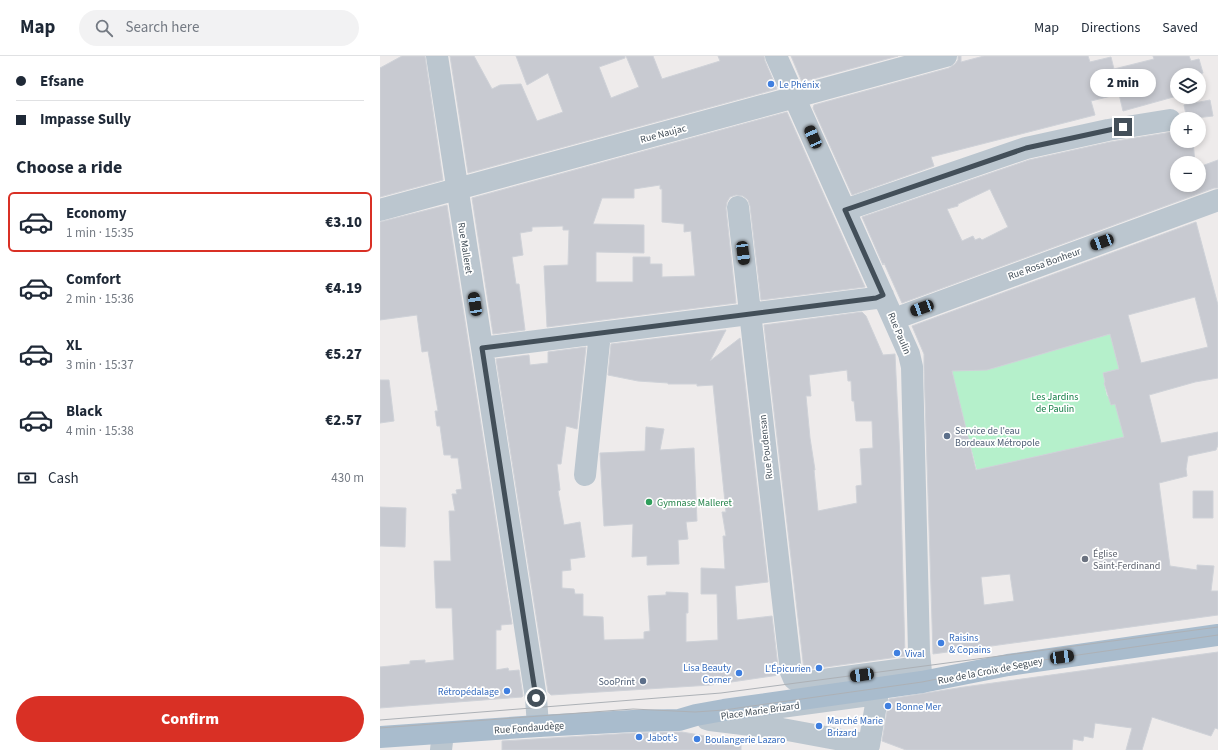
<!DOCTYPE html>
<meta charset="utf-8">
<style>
:root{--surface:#fff;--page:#f2f2f3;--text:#1f2937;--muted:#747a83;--line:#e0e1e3;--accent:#d93025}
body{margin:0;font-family:"Source Sans 3",sans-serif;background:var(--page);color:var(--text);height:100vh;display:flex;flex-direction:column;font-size:15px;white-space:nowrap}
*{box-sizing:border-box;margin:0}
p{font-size:13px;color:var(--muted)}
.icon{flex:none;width:22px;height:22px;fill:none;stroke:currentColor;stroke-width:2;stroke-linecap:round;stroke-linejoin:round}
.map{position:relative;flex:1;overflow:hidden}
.drawer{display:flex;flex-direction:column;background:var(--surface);width:380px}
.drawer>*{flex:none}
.guide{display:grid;align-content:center;height:88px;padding:0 16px;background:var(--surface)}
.buttons{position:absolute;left:790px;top:12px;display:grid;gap:8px}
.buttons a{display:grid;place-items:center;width:36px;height:36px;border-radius:50%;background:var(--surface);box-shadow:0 2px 6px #0003;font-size:20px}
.end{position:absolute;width:18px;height:18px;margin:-9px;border:5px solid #434f59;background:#fff;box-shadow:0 0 0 2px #fff}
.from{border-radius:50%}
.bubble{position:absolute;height:28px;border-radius:14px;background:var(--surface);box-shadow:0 2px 6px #0003;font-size:13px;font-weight:800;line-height:28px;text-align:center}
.car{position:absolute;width:12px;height:24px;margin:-12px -6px;border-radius:5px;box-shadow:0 0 3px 1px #0007;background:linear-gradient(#222 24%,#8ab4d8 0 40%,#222 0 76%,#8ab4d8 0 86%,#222 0)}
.guide b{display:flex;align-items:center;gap:14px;height:38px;font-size:15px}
.guide b+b{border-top:1px solid var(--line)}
.guide i{width:10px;height:10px;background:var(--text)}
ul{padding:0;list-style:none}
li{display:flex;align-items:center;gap:12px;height:60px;margin:0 8px 6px;padding:0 8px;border:2px solid transparent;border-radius:6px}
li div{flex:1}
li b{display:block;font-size:15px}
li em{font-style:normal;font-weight:800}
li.active{border-color:var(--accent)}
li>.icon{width:36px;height:36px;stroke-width:1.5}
h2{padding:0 16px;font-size:18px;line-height:48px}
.pay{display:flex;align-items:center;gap:10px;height:44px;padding:0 16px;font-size:15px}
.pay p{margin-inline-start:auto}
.cta{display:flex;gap:8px;margin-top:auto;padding:8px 16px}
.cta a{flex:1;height:46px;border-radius:24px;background:var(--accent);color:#fff;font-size:16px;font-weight:800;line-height:46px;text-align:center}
header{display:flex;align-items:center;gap:24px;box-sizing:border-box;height:56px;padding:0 20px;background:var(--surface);border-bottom:1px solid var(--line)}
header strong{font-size:19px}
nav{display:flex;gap:22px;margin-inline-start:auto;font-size:14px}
.search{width:280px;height:36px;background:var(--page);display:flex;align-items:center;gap:10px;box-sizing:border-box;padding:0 14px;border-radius:22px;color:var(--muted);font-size:15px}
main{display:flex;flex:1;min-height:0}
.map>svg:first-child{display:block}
</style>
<header>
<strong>Map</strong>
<div class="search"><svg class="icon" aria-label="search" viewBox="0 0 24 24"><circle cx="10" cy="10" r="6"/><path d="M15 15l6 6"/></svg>Search here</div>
<nav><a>Map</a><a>Directions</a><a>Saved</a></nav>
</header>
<main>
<section class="drawer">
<div class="guide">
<b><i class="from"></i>Efsane</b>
<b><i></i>Impasse Sully</b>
</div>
<h2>Choose a ride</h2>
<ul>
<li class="active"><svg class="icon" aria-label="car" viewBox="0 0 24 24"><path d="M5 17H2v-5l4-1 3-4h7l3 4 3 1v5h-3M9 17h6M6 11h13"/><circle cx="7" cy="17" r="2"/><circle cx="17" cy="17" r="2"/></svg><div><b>Economy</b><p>1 min · 15:35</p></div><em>€3.10</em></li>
<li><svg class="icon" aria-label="car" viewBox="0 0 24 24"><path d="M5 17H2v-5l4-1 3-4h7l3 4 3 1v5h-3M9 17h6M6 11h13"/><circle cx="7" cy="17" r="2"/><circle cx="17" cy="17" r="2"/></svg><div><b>Comfort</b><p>2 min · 15:36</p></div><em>€4.19</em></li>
<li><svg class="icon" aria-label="car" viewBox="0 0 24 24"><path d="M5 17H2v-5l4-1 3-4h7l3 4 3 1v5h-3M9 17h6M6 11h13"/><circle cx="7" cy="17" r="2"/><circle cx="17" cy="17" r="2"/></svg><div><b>XL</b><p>3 min · 15:37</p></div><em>€5.27</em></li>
<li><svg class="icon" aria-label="car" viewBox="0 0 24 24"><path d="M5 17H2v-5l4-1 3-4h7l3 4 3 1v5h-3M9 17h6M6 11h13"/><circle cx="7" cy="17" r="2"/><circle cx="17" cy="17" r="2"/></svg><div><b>Black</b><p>4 min · 15:38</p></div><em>€2.57</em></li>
</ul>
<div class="pay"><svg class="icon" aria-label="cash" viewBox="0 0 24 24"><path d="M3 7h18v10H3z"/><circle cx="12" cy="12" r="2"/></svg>Cash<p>430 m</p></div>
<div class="cta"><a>Confirm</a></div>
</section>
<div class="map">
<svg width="838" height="694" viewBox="0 0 838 694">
<rect width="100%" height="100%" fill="#eeebeb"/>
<path fill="#b5f0cb" d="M 730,278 L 739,313 L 723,317 L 725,326 L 724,327 L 727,340 L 747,345 L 744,381 L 597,415 L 578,341 L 571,320 L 573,319 L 572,315 L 593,314 Z"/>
<path fill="#c8cad1" stroke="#cfd2d8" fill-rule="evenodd" d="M 22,0 L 45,0 L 63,124 L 0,141 L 0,12 Z
M 70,0 L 94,0 L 112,33 L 120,29 L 141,28 L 157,65 L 183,56 L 168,17 L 147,29 L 136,0 L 245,0 L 245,2 L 219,11 L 231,42 L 259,31 L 246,0 L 273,0 L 282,23 L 340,5 L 338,0 L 384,0 L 385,5 L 397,33 L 88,117 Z
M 411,0 L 518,0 L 422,26 Z
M 578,0 L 581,0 L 581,6 L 604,0 L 708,0 L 710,6 L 731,1 L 734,13 L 774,3 L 773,0 L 809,0 L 811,5 L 819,3 L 823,17 L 816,19 L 797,19 L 797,40 L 743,55 L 739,38 L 711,45 L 715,59 L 551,101 L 554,110 L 472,139 L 433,52 L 434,49 L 569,12 L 575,8 L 578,4 Z
M 830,44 L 833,60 L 807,63 L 804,49 Z
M 407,56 L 485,231 L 381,244 L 370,150 L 368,144 L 363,140 L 356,139 L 350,141 L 347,146 L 346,152 L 356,247 L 167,271 L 164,210 L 188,209 L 189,174 L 183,174 L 183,170 L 152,171 L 152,175 L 140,177 L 143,199 L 132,201 L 136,228 L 139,228 L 145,274 L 113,278 L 92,142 ZM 280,129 L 280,133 L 282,133 L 282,166 L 304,168 L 304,176 L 311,175 L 315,220 L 282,221 L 282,208 L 270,208 L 270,201 L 253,201 L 253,226 L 216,226 L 216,196 L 264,197 L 264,169 L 213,168 L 222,142 L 254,142 L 254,133 Z
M 797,74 L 797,85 L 813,85 L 815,107 L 797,107 L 797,129 L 819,129 L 819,111 L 838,104 L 838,132 L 834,132 L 522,247 L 504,207 L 503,209 L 482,161 L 649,104 L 730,86 L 792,76 ZM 610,133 L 628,171 L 602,184 L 600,182 L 595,184 L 593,180 L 582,185 L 567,153 L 578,150 L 578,148 Z
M 67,149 L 132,568 L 121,569 L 121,574 L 116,574 L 116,614 L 128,612 L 129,615 L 139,614 L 143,640 L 142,641 L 0,652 L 0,611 L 30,608 L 30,605 L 45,604 L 45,607 L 74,604 L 72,552 L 56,552 L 54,505 L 71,505 L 69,455 L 75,455 L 72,438 L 77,438 L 76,434 L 82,433 L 78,402 L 71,402 L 71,399 L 64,399 L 60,370 L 57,370 L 55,355 L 58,355 L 48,295 L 42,296 L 37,259 L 0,264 L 0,166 Z
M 816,166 L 838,249 L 838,322 L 815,326 L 769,339 L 781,387 L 838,376 L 838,389 L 836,394 L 808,400 L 806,413 L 807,420 L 779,427 L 790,510 L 817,514 L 817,509 L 834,510 L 831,535 L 838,535 L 838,559 L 553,598 L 544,311 L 544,298 L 532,270 ZM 815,241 L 828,291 L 761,307 L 748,259 ZM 730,278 L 739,313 L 723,317 L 725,326 L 724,327 L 731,349 L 735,348 L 744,381 L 596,414 L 572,315 L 607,314 ZM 630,518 L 634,545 L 604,549 L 601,521 Z
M 482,256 L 486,260 L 503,299 L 515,298 L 520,403 L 525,600 L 424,614 L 384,269 ZM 467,314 L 468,325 L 471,325 L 472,345 L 474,345 L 476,365 L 492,365 L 493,392 L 480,393 L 482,429 L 476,430 L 477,447 L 438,455 L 434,414 L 435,414 L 430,382 L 426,340 L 431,340 L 429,319 Z
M 346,274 L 330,305 L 360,282 L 388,526 L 355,530 L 357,564 L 392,560 L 399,619 L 331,629 L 171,639 L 168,636 L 116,303 L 149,299 L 150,309 L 168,307 L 168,296 L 206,291 L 197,373 L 186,370 L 181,408 L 177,408 L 180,434 L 178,435 L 184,469 L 200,466 L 205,501 L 190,503 L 191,514 L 182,515 L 182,532 L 194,533 L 195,538 L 203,538 L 203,560 L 223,561 L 224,584 L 264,583 L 264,576 L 270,575 L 268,540 L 286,539 L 286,536 L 308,537 L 308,557 L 306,557 L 306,586 L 338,584 L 337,538 L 321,538 L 321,512 L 345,513 L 343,480 L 346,480 L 342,456 L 346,456 L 333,329 L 317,330 L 317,328 L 288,328 L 288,327 L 258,325 L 228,319 L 231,288 Z
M 0,324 L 9,324 L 14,365 L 0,367 Z
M 266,371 L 284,373 L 280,394 L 314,392 L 317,465 L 306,466 L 308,483 L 298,484 L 299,508 L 267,509 L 267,500 L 252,501 L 253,468 L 224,470 L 220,397 L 265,395 Z
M 813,435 L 833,435 L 833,462 L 813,462 Z
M 0,451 L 26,452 L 25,491 L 0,490 Z
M 838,596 L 838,673 L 835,672 L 831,680 L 772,661 L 762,694 L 746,694 L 752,672 L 715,667 L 713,682 L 704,680 L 703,685 L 693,683 L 692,694 L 526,694 L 502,685 L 509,643 L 584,631 Z
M 302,676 L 361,686 L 361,694 L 122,694 L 122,685 L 253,677 Z"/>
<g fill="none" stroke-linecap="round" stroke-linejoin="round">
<path stroke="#bbc6cf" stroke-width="22" d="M 57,0 L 156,642 L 158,670
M 396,0 L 529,298 L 532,311 L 539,596 L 542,626
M 358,151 L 411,616 L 414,623 L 421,627 L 540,611
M 0,154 L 566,0
M 465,154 L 646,92 L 728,74 L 790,64
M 514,263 L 838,144
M 102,292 L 488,243 L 496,242 L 503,239
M 205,419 L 220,277
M 497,638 L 497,643 L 489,689 L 402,673 L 330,664 L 327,663 L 329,661 Z
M 61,694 L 63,677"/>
<path stroke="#a9bccd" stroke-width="22" d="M 0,681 L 158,670 L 253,665 L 299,664 L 316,659 L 344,654 L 542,626 L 628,609 L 838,579"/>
<path stroke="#adb1b6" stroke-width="1" d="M 0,664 L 341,637 L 838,571
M 0,672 L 253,653 L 315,656 L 344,654 L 542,626 L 628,609 L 838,579"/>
</g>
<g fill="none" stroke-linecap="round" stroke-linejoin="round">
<path stroke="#434f59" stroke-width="5" d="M 156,642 L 102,292 L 496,242 L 503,239 L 465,154 L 646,92 L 743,71"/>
</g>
<g fill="#3f7fe0" stroke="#fff" stroke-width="1.5">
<circle cx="391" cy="28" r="4"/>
<circle cx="561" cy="587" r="4"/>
<circle cx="517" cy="597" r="4"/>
<circle cx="439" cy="612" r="4"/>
<circle cx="359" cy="617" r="4"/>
<circle cx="127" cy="635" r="4"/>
<circle cx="508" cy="650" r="4"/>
<circle cx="439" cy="670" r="4"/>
<circle cx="259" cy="681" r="4"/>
<circle cx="317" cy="683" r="4"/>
</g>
<g fill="#5c6f8a" stroke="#fff" stroke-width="1.5">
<circle cx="567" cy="380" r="4"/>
<circle cx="263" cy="625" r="4"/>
</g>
<circle fill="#2e9e5b" stroke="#fff" stroke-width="1.5" cx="269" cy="446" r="4"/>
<circle fill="#6b7280" stroke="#fff" stroke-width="1.5" cx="705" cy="503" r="4"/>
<g text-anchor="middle" stroke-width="3.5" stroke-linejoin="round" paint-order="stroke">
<g font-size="10" fill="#366cbe" stroke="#fff" text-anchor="start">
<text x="399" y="32">Le Phénix</text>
<text x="569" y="585">Raisins<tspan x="569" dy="12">&amp; Copains</tspan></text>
<text x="525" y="601">Vival</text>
<text x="351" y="615" text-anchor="end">Lisa Beauty<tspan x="351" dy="12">Corner</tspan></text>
<text x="431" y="616" text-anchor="end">L'Épicurien</text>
<text x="119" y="639" text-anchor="end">Rétropédalage</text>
<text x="516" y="654">Bonne Mer</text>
<text x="447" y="668">Marché Marie<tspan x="447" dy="12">Brizard</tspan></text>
<text x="267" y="685">Jabot's</text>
<text x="325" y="687">Boulangerie Lazaro</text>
</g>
<g font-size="10" fill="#434f59" stroke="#fff">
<text transform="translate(283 77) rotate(-15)" y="4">Rue Naujac</text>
<text transform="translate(86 192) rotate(81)" y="4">Rue Malleret</text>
<text transform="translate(664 207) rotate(-20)" y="4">Rue Rosa Bonheur</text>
<text transform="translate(520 277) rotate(67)" y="4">Rue Paulin</text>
<text transform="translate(385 391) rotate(-96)" y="4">Rue Poudensan</text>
<text transform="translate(610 614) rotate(-11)" y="4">Rue de la Croix de Seguey</text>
<text transform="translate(380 654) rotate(-8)" y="4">Place Marie Brizard</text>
<text transform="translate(149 671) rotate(-4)" y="4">Rue Fondaudège</text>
</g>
<g font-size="10" fill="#127d45" stroke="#fff">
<text x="675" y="344">Les Jardins<tspan x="675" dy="12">de Paulin</tspan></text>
</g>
<g font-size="10" fill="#4e5e75" stroke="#fff" text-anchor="start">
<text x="575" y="378">Service de l'eau<tspan x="575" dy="12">Bordeaux Métropole</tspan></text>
<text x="255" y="629" text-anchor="end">SooPrint</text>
</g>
<g font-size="10" fill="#27864d" stroke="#fff" text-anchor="start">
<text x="277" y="450">Gymnase Malleret</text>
</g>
<g font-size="10" fill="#5b616d" stroke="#fff" text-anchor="start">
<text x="713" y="501">Église<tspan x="713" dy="12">Saint-Ferdinand</tspan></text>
</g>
</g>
</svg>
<div class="buttons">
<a><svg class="icon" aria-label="layers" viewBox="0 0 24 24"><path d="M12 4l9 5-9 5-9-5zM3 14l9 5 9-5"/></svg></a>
<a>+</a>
<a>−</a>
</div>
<i class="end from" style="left:156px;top:642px"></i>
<i class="end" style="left:743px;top:71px"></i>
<div class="bubble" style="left:710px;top:13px;width:66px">2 min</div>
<i class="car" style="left:433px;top:81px;rotate:336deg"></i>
<i class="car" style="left:722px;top:186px;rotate:250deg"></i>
<i class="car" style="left:363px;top:197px;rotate:173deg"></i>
<i class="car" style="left:95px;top:248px;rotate:351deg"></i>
<i class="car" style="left:542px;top:252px;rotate:250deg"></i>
<i class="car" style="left:682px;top:601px;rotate:82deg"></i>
<i class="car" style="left:482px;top:619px;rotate:262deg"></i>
</div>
</main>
